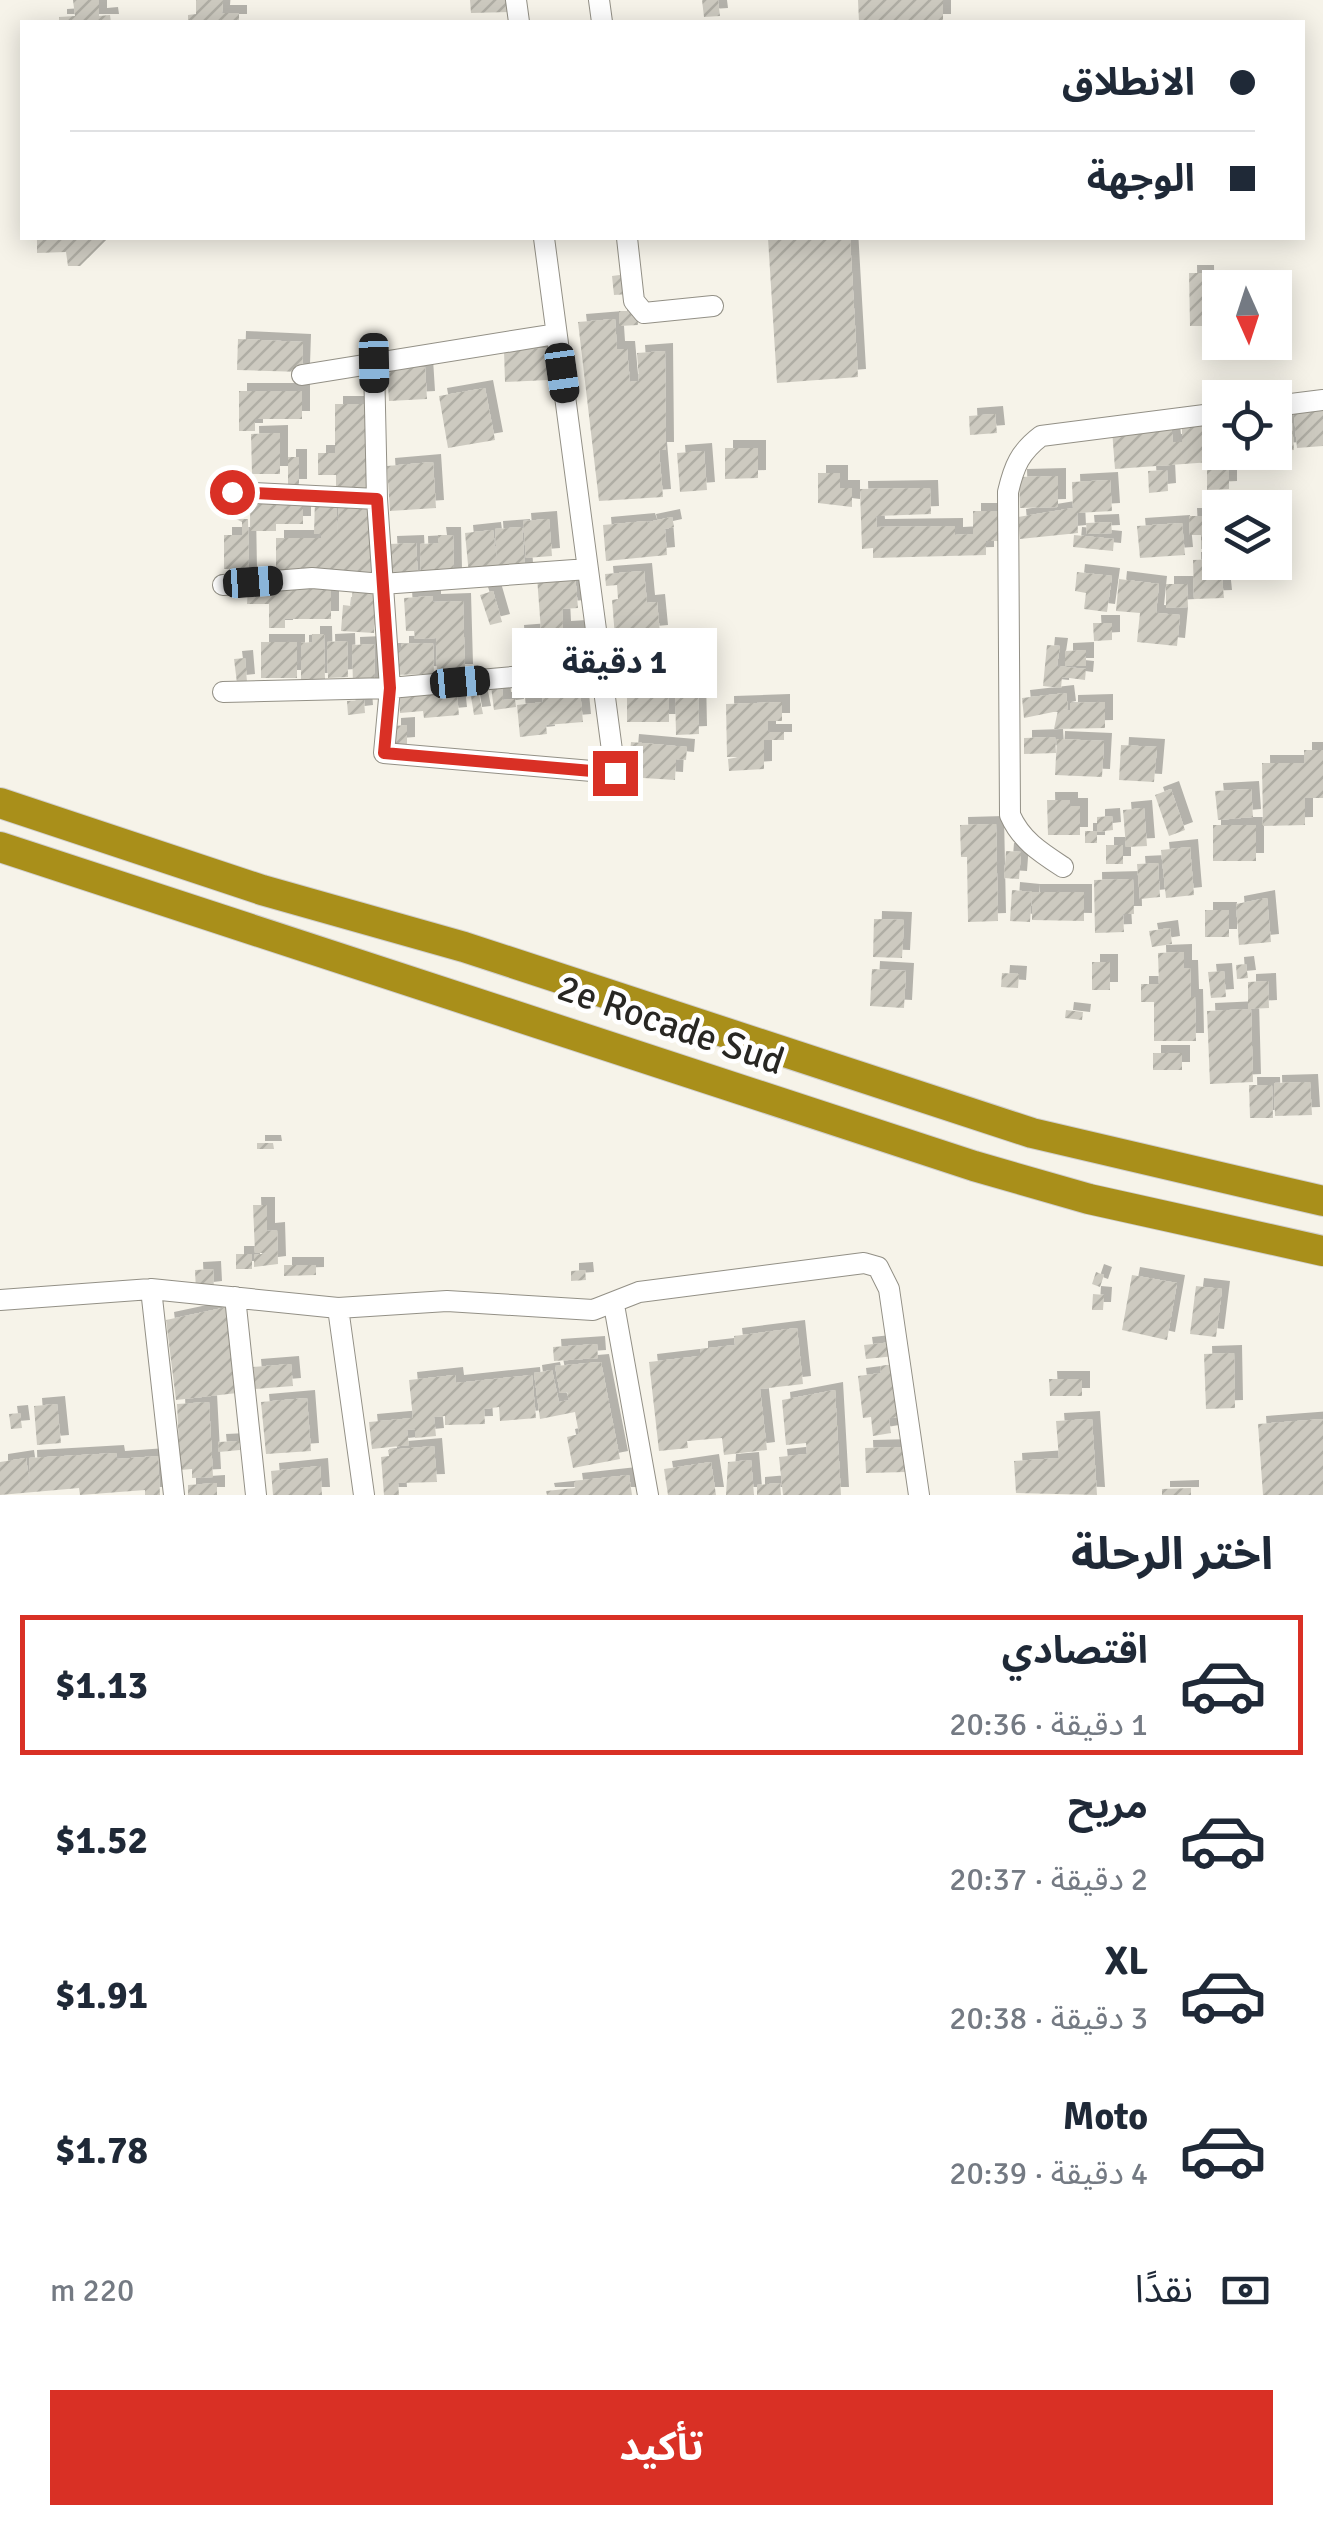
<!DOCTYPE html>
<html lang="ar">
<meta charset="utf-8">
<style>
:root{--surface:#fff;--page:#f6f6f7;--text:#1f2937;--muted:#747a83;--line:#e0e1e3;--accent:#d93025}
body{margin:0;font-family:Signika,"Noto Sans Arabic",sans-serif;background:var(--page);color:var(--text);direction:rtl;height:100vh;display:flex;flex-direction:column;font-size:38px;white-space:nowrap}
*{box-sizing:border-box;margin:0}
p{font-size:32px;color:var(--muted)}
.icon{flex:none;width:55px;height:55px;fill:none;stroke:currentColor;stroke-width:2;stroke-linecap:round;stroke-linejoin:round}
.map{position:relative;height:1495px;overflow:hidden;direction:ltr}
.side{display:flex;flex-direction:column;background:var(--surface);flex:1}
.side>*{flex:none}
.hud{position:absolute;left:20px;top:20px;width:1285px;height:220px;border-radius:0px;box-shadow:0 5px 25px #0003;direction:rtl;display:grid;align-content:center;height:220px;padding:0 50px;background:var(--surface)}
.needle{width:65px;rotate:177deg}
.fabs{position:absolute;left:1202px;top:270px;display:grid;gap:20px}
.fabs a{display:grid;place-items:center;width:90px;height:90px;border-radius:0px;background:var(--surface);box-shadow:0 5px 25px #0003;font-size:50px}
.end{position:absolute;width:45px;height:45px;margin:-22px;border:12px solid #d93025;background:#fff;box-shadow:0 0 0 5px #fff}
.from{border-radius:50%}
.bubble{position:absolute;height:70px;border-radius:0px;background:var(--surface);box-shadow:0 5px 25px #0003;font-size:32px;font-weight:700;line-height:70px;text-align:center;direction:rtl}
.car{position:absolute;width:30px;height:60px;margin:-30px -15px;border-radius:12px;box-shadow:0 0 8px 2px #0007;background:linear-gradient(#222 24%,#8ab4d8 0 40%,#222 0 76%,#8ab4d8 0 86%,#222 0)}
.hud b{display:flex;align-items:center;gap:35px;height:95px;font-size:38px}
.hud b+b{border-top:2px solid var(--line)}
.hud i{width:25px;height:25px;background:var(--text)}
ul{padding:0;list-style:none}
li{display:flex;align-items:center;gap:30px;height:140px;margin:0 20px 15px;padding:0 30px;border:5px solid transparent;border-radius:0px}
li div{flex:1}
li b{display:block;font-size:38px}
li em{font-style:normal;font-weight:700}
li.selected{border-color:var(--accent)}
li>.icon{width:90px;height:90px;stroke-width:1.5}
h2{padding:0 50px;font-size:45px;line-height:120px}
.pay{display:flex;align-items:center;gap:25px;height:110px;padding:0 50px;font-size:38px}
.pay p{margin-inline-start:auto}
.button{display:flex;gap:20px;margin-top:auto;padding:20px 50px}
.button a{flex:1;height:115px;border-radius:0px;background:var(--accent);color:#fff;font-size:40px;font-weight:700;line-height:115px;text-align:center}
.map>svg:first-child{display:block}
</style>
<div class="map">
<svg width="1323" height="1495" viewBox="0 0 1323 1495">
<defs>
<pattern id="building-hatch" width="6" height="6" patternUnits="userSpaceOnUse" patternTransform="scale(2.5)"><rect width="6" height="6" fill="#cdcac0"/><path d="M-1 1l2-2M0 6l6-6M5 7l2-2" fill="none" stroke="#b0aea5"/></pattern>
<filter id="shadow"><feDropShadow dx="8" dy="-8" stdDeviation="0" flood-color="#0004"/></filter>
</defs>
<rect width="100%" height="100%" fill="#f6f3e9"/>
<path fill="url(#building-hatch)" filter="url(#shadow)" d="M 73,0 L 99,0 L 99,16 L 110,15 L 111,22 L 59,22 L 59,17 L 75,16 Z
M 196,0 L 223,0 L 222,13 L 239,13 L 239,22 L 188,22 L 188,15 L 196,14 Z
M 470,0 L 510,0 L 510,12 L 471,13 Z
M 702,0 L 718,0 L 720,16 L 704,17 Z
M 858,0 L 943,0 L 943,22 L 859,22 Z
M 37,238 L 108,238 L 80,266 L 68,266 L 66,252 L 37,253 Z
M 768,238 L 850,238 L 858,377 L 777,383 Z
M 1189,273 L 1206,273 L 1207,326 L 1190,326 Z
M 627,274 L 629,294 L 614,295 L 612,276 Z
M 619,311 L 637,311 L 638,325 L 619,326 Z
M 615,319 L 617,349 L 627,349 L 630,382 L 639,381 L 637,353 L 665,351 L 666,450 L 659,450 L 663,497 L 599,501 L 578,322 Z
M 238,339 L 303,342 L 302,372 L 237,370 Z
M 547,348 L 549,380 L 505,382 L 504,350 Z
M 425,367 L 427,399 L 389,401 L 387,370 Z
M 485,388 L 495,440 L 448,448 L 439,396 Z
M 239,391 L 302,391 L 302,419 L 255,419 L 255,431 L 239,431 Z
M 1323,403 L 1323,446 L 1297,448 L 1293,405 Z
M 335,404 L 372,404 L 372,493 L 336,493 L 336,475 L 318,475 L 318,453 L 335,453 Z
M 1291,409 L 1294,450 L 1275,451 L 1275,410 Z
M 995,414 L 997,433 L 970,435 L 969,416 Z
M 1210,424 L 1211,462 L 1115,469 L 1112,430 L 1171,426 L 1173,442 L 1182,442 L 1182,425 Z
M 280,433 L 280,474 L 252,474 L 251,434 Z
M 725,448 L 758,448 L 758,478 L 725,479 Z
M 704,451 L 707,490 L 680,492 L 677,453 Z
M 288,457 L 299,457 L 299,487 L 288,487 Z
M 433,462 L 436,508 L 390,511 L 387,466 Z
M 1207,467 L 1229,467 L 1229,489 L 1207,490 Z
M 1167,470 L 1168,491 L 1149,493 L 1148,471 Z
M 818,473 L 840,473 L 840,488 L 852,488 L 852,507 L 818,503 Z
M 1058,476 L 1058,507 L 1020,508 L 1019,477 Z
M 1110,480 L 1112,511 L 1077,513 L 1078,533 L 1020,539 L 1018,517 L 1073,508 L 1072,482 Z
M 930,488 L 931,514 L 876,516 L 877,527 L 955,526 L 955,535 L 973,534 L 973,511 L 1001,511 L 1002,541 L 986,541 L 986,555 L 873,558 L 873,548 L 862,549 L 860,489 Z
M 251,495 L 303,496 L 303,524 L 276,524 L 276,531 L 250,531 Z
M 315,499 L 337,499 L 337,534 L 339,506 L 373,506 L 376,576 L 276,576 L 276,538 L 321,538 L 321,534 L 314,534 Z
M 1189,516 L 1220,516 L 1220,549 L 1201,549 L 1201,535 L 1190,535 Z
M 672,517 L 674,527 L 665,529 L 667,555 L 606,561 L 603,525 L 647,521 L 650,530 L 648,522 Z
M 236,519 L 248,519 L 249,578 L 237,578 L 237,569 L 224,569 L 224,535 L 242,535 L 242,522 Z
M 549,519 L 552,556 L 526,558 L 523,521 Z
M 1111,522 L 1112,533 L 1087,534 L 1086,523 Z
M 1182,523 L 1185,555 L 1140,558 L 1137,526 Z
M 522,527 L 525,571 L 469,575 L 465,533 L 493,530 L 497,561 L 495,529 Z
M 438,535 L 453,535 L 454,577 L 421,577 L 420,544 L 439,543 Z
M 1074,535 L 1114,539 L 1113,551 L 1073,547 Z
M 416,543 L 418,578 L 391,579 L 389,544 Z
M 1220,559 L 1224,598 L 1194,599 L 1193,560 Z
M 644,571 L 647,603 L 657,602 L 660,633 L 615,637 L 612,600 L 618,599 L 617,585 L 606,586 L 605,574 Z
M 1077,572 L 1112,576 L 1107,612 L 1084,609 L 1086,593 L 1075,591 Z
M 575,574 L 578,608 L 562,609 L 563,629 L 579,628 L 581,663 L 518,668 L 516,633 L 541,631 L 537,577 Z
M 1119,579 L 1159,584 L 1156,613 L 1180,615 L 1177,646 L 1137,642 L 1140,613 L 1116,611 Z
M 331,581 L 331,619 L 285,619 L 285,628 L 269,628 L 269,604 L 247,604 L 248,589 Z
M 1166,584 L 1187,584 L 1188,607 L 1166,608 Z
M 353,587 L 377,589 L 374,633 L 341,631 L 343,605 L 351,606 Z
M 493,591 L 502,622 L 490,625 L 480,595 Z
M 433,596 L 433,602 L 463,601 L 465,672 L 437,672 L 436,638 L 415,639 L 414,631 L 406,631 L 404,598 Z
M 1093,623 L 1112,623 L 1112,640 L 1094,641 Z
M 312,634 L 324,634 L 325,681 L 301,681 L 301,643 L 312,642 Z
M 347,641 L 348,677 L 328,678 L 327,642 Z
M 261,642 L 297,642 L 297,678 L 261,678 Z
M 433,643 L 434,674 L 390,675 L 390,651 L 401,651 L 401,644 Z
M 374,644 L 375,686 L 353,686 L 352,645 Z
M 1047,645 L 1060,646 L 1057,666 L 1086,669 L 1085,680 L 1062,677 L 1061,688 L 1043,686 Z
M 1086,650 L 1086,666 L 1065,666 L 1065,651 Z
M 668,656 L 670,685 L 621,688 L 619,660 Z
M 245,658 L 247,682 L 237,683 L 234,659 Z
M 542,680 L 542,692 L 514,692 L 513,681 Z
M 675,685 L 698,685 L 699,734 L 676,735 Z
M 456,686 L 459,715 L 424,718 L 423,711 L 400,713 L 399,693 Z
M 502,686 L 503,700 L 515,699 L 516,707 L 494,710 L 491,687 Z
M 478,689 L 483,714 L 474,715 L 470,690 Z
M 580,691 L 583,722 L 546,725 L 547,734 L 520,737 L 517,705 L 543,702 L 542,695 Z
M 1066,693 L 1068,709 L 1024,718 L 1022,698 Z
M 627,694 L 669,694 L 669,722 L 627,722 Z
M 364,700 L 365,713 L 348,715 L 347,701 Z
M 782,702 L 782,721 L 768,721 L 768,732 L 784,732 L 784,740 L 764,740 L 764,769 L 729,771 L 728,759 L 739,757 L 727,757 L 726,704 Z
M 1105,702 L 1105,728 L 1054,729 L 1058,710 L 1070,710 L 1070,703 Z
M 407,725 L 407,745 L 393,746 L 393,726 Z
M 1055,737 L 1056,753 L 1024,754 L 1024,738 Z
M 1057,739 L 1104,741 L 1102,777 L 1055,775 Z
M 631,742 L 687,747 L 686,760 L 676,759 L 675,780 L 628,777 Z
M 1121,745 L 1157,747 L 1154,782 L 1119,780 Z
M 1304,750 L 1323,750 L 1323,798 L 1305,798 L 1305,825 L 1263,826 L 1262,763 L 1304,763 Z
M 1171,789 L 1185,830 L 1169,836 L 1155,795 Z
M 1251,789 L 1253,817 L 1218,820 L 1215,791 Z
M 1047,800 L 1070,800 L 1070,806 L 1080,806 L 1080,835 L 1048,835 Z
M 1144,808 L 1147,846 L 1126,847 L 1123,810 Z
M 1112,816 L 1113,830 L 1097,832 L 1097,817 Z
M 996,824 L 998,921 L 968,922 L 967,857 L 961,857 L 960,825 Z
M 1213,825 L 1256,825 L 1256,861 L 1213,861 Z
M 1085,831 L 1097,831 L 1097,843 L 1085,843 Z
M 1106,845 L 1123,845 L 1123,864 L 1106,864 Z
M 1190,847 L 1194,895 L 1166,898 L 1161,850 Z
M 1006,851 L 1021,852 L 1019,879 L 1004,878 Z
M 1158,863 L 1160,897 L 1140,899 L 1137,864 Z
M 1133,879 L 1134,914 L 1123,914 L 1124,932 L 1095,933 L 1094,880 Z
M 1012,890 L 1032,892 L 1030,922 L 1010,921 Z
M 1032,892 L 1084,892 L 1084,921 L 1032,920 Z
M 1267,898 L 1271,942 L 1239,945 L 1236,904 Z
M 1205,910 L 1229,910 L 1229,937 L 1205,937 Z
M 874,919 L 904,920 L 902,958 L 873,957 Z
M 1170,928 L 1172,944 L 1152,947 L 1149,931 Z
M 1184,952 L 1184,968 L 1190,968 L 1191,997 L 1195,997 L 1196,1041 L 1154,1041 L 1154,1002 L 1141,1002 L 1141,984 L 1159,984 L 1158,953 Z
M 1092,962 L 1110,962 L 1110,990 L 1092,990 Z
M 1246,964 L 1248,978 L 1237,979 L 1236,965 Z
M 872,969 L 906,971 L 904,1008 L 870,1006 Z
M 1224,971 L 1226,997 L 1211,998 L 1208,972 Z
M 1002,973 L 1019,974 L 1018,988 L 1001,987 Z
M 1268,981 L 1269,1008 L 1248,1009 L 1248,982 Z
M 1251,1009 L 1253,1082 L 1210,1084 L 1207,1011 Z
M 1066,1010 L 1083,1012 L 1082,1020 L 1065,1018 Z
M 1153,1053 L 1182,1053 L 1182,1070 L 1153,1070 Z
M 1310,1082 L 1312,1115 L 1275,1116 L 1274,1083 Z
M 1249,1085 L 1272,1085 L 1273,1118 L 1250,1118 Z
M 257,1143 L 273,1143 L 274,1149 L 257,1149 Z
M 253,1205 L 267,1205 L 267,1231 L 277,1230 L 278,1264 L 254,1267 L 254,1255 L 268,1253 L 255,1253 Z
M 236,1254 L 252,1254 L 252,1269 L 236,1269 Z
M 284,1265 L 316,1265 L 316,1275 L 284,1276 Z
M 213,1269 L 214,1289 L 196,1291 L 195,1270 Z
M 585,1270 L 586,1280 L 571,1281 L 571,1271 Z
M 1096,1272 L 1104,1275 L 1100,1287 L 1092,1284 Z
M 1132,1275 L 1177,1283 L 1167,1340 L 1122,1330 Z
M 1196,1286 L 1222,1289 L 1216,1337 L 1190,1334 Z
M 1093,1294 L 1104,1295 L 1103,1310 L 1092,1310 Z
M 227,1307 L 237,1393 L 176,1400 L 166,1320 Z
M 797,1328 L 803,1384 L 760,1389 L 767,1450 L 724,1455 L 722,1438 L 687,1441 L 688,1448 L 659,1451 L 649,1362 L 700,1356 L 700,1349 L 735,1345 L 734,1336 Z
M 893,1342 L 895,1356 L 866,1359 L 864,1345 Z
M 597,1344 L 598,1358 L 554,1361 L 553,1347 Z
M 1234,1353 L 1235,1408 L 1206,1409 L 1204,1354 Z
M 601,1362 L 620,1459 L 573,1468 L 567,1437 L 579,1434 L 575,1412 L 540,1419 L 534,1373 L 552,1370 L 559,1402 L 569,1400 L 567,1392 L 560,1393 L 555,1366 Z
M 291,1364 L 293,1386 L 255,1389 L 253,1367 Z
M 894,1364 L 901,1417 L 889,1418 L 891,1433 L 873,1436 L 871,1417 L 863,1418 L 858,1376 L 881,1373 L 880,1366 Z
M 455,1375 L 456,1383 L 532,1375 L 536,1418 L 500,1421 L 499,1407 L 484,1409 L 485,1424 L 445,1425 L 445,1416 L 434,1417 L 436,1436 L 415,1438 L 415,1429 L 407,1430 L 409,1445 L 372,1449 L 369,1422 L 413,1418 L 409,1380 Z
M 1049,1379 L 1082,1379 L 1082,1396 L 1050,1396 Z
M 835,1390 L 841,1495 L 783,1495 L 779,1457 L 807,1454 L 806,1443 L 786,1445 L 782,1400 Z
M 307,1398 L 311,1451 L 266,1454 L 261,1402 Z
M 209,1402 L 213,1477 L 192,1478 L 192,1469 L 180,1470 L 177,1404 Z
M 57,1404 L 61,1443 L 37,1445 L 34,1406 Z
M 20,1413 L 22,1428 L 11,1429 L 9,1414 Z
M 1092,1419 L 1097,1495 L 1016,1493 L 1014,1461 L 1059,1458 L 1056,1421 Z
M 1323,1419 L 1323,1495 L 1263,1495 L 1258,1424 Z
M 239,1441 L 240,1450 L 219,1452 L 218,1442 Z
M 434,1446 L 437,1482 L 398,1483 L 399,1495 L 384,1495 L 381,1457 L 389,1456 L 388,1450 Z
M 905,1447 L 906,1472 L 866,1473 L 865,1448 Z
M 116,1453 L 117,1459 L 158,1456 L 160,1495 L 145,1495 L 145,1490 L 80,1495 L 79,1488 L 0,1495 L 0,1462 L 26,1458 L 30,1486 L 29,1458 Z
M 751,1460 L 754,1495 L 726,1495 L 728,1462 Z
M 711,1462 L 716,1495 L 668,1495 L 664,1469 Z
M 320,1466 L 322,1495 L 273,1495 L 271,1471 Z
M 629,1475 L 632,1495 L 547,1495 L 546,1491 L 575,1488 L 574,1481 Z
M 217,1483 L 217,1495 L 188,1495 L 188,1485 Z
M 780,1483 L 781,1495 L 757,1495 L 757,1485 Z
M 1191,1488 L 1191,1495 L 1162,1495 L 1162,1489 Z"/>
<g fill="none" stroke-linecap="round" stroke-linejoin="round">
<g stroke="#939086" stroke-width="22">
<path id="minor" d="M 516,0 L 519,22
M 599,0 L 602,22
M 627,238 L 634,301 L 644,313 L 713,306
M 374,363 L 377,499 L 390,688 L 384,753 L 615,773 L 544,238
M 302,375 L 556,334
M 1275,406 L 1323,400
M 232,492 L 377,499
M 223,585 L 312,578 L 382,584 L 588,569
M 223,692 L 390,688 L 601,669
M 1063,867 C 1040,852 1021,840 1010,815 L 1008,492 C 1014,466 1020,452 1041,436 L 1220,413
M 151,1289 L 174,1495
M 235,1297 L 256,1495
M 0,1300 L 151,1289 L 338,1308 L 447,1301 L 593,1310 L 639,1292 L 864,1263 L 878,1267 L 889,1289 L 919,1495
M 614,1305 L 648,1495
M 338,1308 L 364,1495"/>
</g>
<g stroke="#d0cfcf" stroke-width="32">
<path id="highway" d="M 0,803 L 262,890 L 464,947 L 1032,1133 L 1323,1201
M 0,847 L 974,1166 L 1089,1199 L 1323,1251"/>
</g>
<use href="#minor" stroke="#fff" stroke-width="20"/>
<use href="#highway" stroke="#a98f1a" stroke-width="30"/>
</g>
<g fill="none" stroke-linecap="round" stroke-linejoin="round">
<path stroke="#d93025" stroke-width="12" d="M 232,492 L 377,499 L 390,688 L 384,753 L 615,773"/>
</g>
<g text-anchor="middle" stroke-width="9" stroke-linejoin="round" paint-order="stroke">
<g font-size="38" fill="#282723" stroke="#fff">
<text transform="translate(671 1024) rotate(19)" y="13">2e Rocade Sud</text>
</g>
</g>
</svg>
<div class="fabs">
<a><svg class="needle" viewBox="-14 -14 28 28"><path d="M0-13l5 13h-10z" fill="#e53935"/><path d="M0 13l5-13h-10z" fill="#747a83"/></svg></a>
<a><svg class="icon" aria-label="locate" viewBox="0 0 24 24"><circle cx="12" cy="12" r="6"/><path d="M12 2v4M12 18v4M2 12h4M18 12h4"/></svg></a>
<a><svg class="icon" aria-label="layers" viewBox="0 0 24 24"><path d="M12 4l9 5-9 5-9-5zM3 14l9 5 9-5"/></svg></a>
</div>
<i class="end from" style="left:232px;top:492px"></i>
<i class="end" style="left:615px;top:773px"></i>
<div class="bubble" style="left:512px;top:628px;width:205px">1 دقيقة</div>
<i class="car" style="left:374px;top:363px;rotate:179deg"></i>
<i class="car" style="left:562px;top:373px;rotate:172deg"></i>
<i class="car" style="left:253px;top:582px;rotate:86deg"></i>
<i class="car" style="left:460px;top:682px;rotate:85deg"></i>
<div class="hud">
<b><i class="from"></i>الانطلاق</b>
<b><i></i>الوجهة</b>
</div>
</div>
<section class="side">
<h2>اختر الرحلة</h2>
<ul>
<li class="selected"><svg class="icon" aria-label="car" viewBox="0 0 24 24"><path d="M5 17H2v-5l4-1 3-4h7l3 4 3 1v5h-3M9 17h6M6 11h13"/><circle cx="7" cy="17" r="2"/><circle cx="17" cy="17" r="2"/></svg><div><b>اقتصادي</b><p>1 دقيقة · 20:36</p></div><em>$1.13</em></li>
<li><svg class="icon" aria-label="car" viewBox="0 0 24 24"><path d="M5 17H2v-5l4-1 3-4h7l3 4 3 1v5h-3M9 17h6M6 11h13"/><circle cx="7" cy="17" r="2"/><circle cx="17" cy="17" r="2"/></svg><div><b>مريح</b><p>2 دقيقة · 20:37</p></div><em>$1.52</em></li>
<li><svg class="icon" aria-label="car" viewBox="0 0 24 24"><path d="M5 17H2v-5l4-1 3-4h7l3 4 3 1v5h-3M9 17h6M6 11h13"/><circle cx="7" cy="17" r="2"/><circle cx="17" cy="17" r="2"/></svg><div><b>XL</b><p>3 دقيقة · 20:38</p></div><em>$1.91</em></li>
<li><svg class="icon" aria-label="car" viewBox="0 0 24 24"><path d="M5 17H2v-5l4-1 3-4h7l3 4 3 1v5h-3M9 17h6M6 11h13"/><circle cx="7" cy="17" r="2"/><circle cx="17" cy="17" r="2"/></svg><div><b>Moto</b><p>4 دقيقة · 20:39</p></div><em>$1.78</em></li>
</ul>
<div class="pay"><svg class="icon" aria-label="cash" viewBox="0 0 24 24"><path d="M3 7h18v10H3z"/><circle cx="12" cy="12" r="2"/></svg>نقدًا<p>220 m</p></div>
<div class="button"><a>تأكيد</a></div>
</section>
